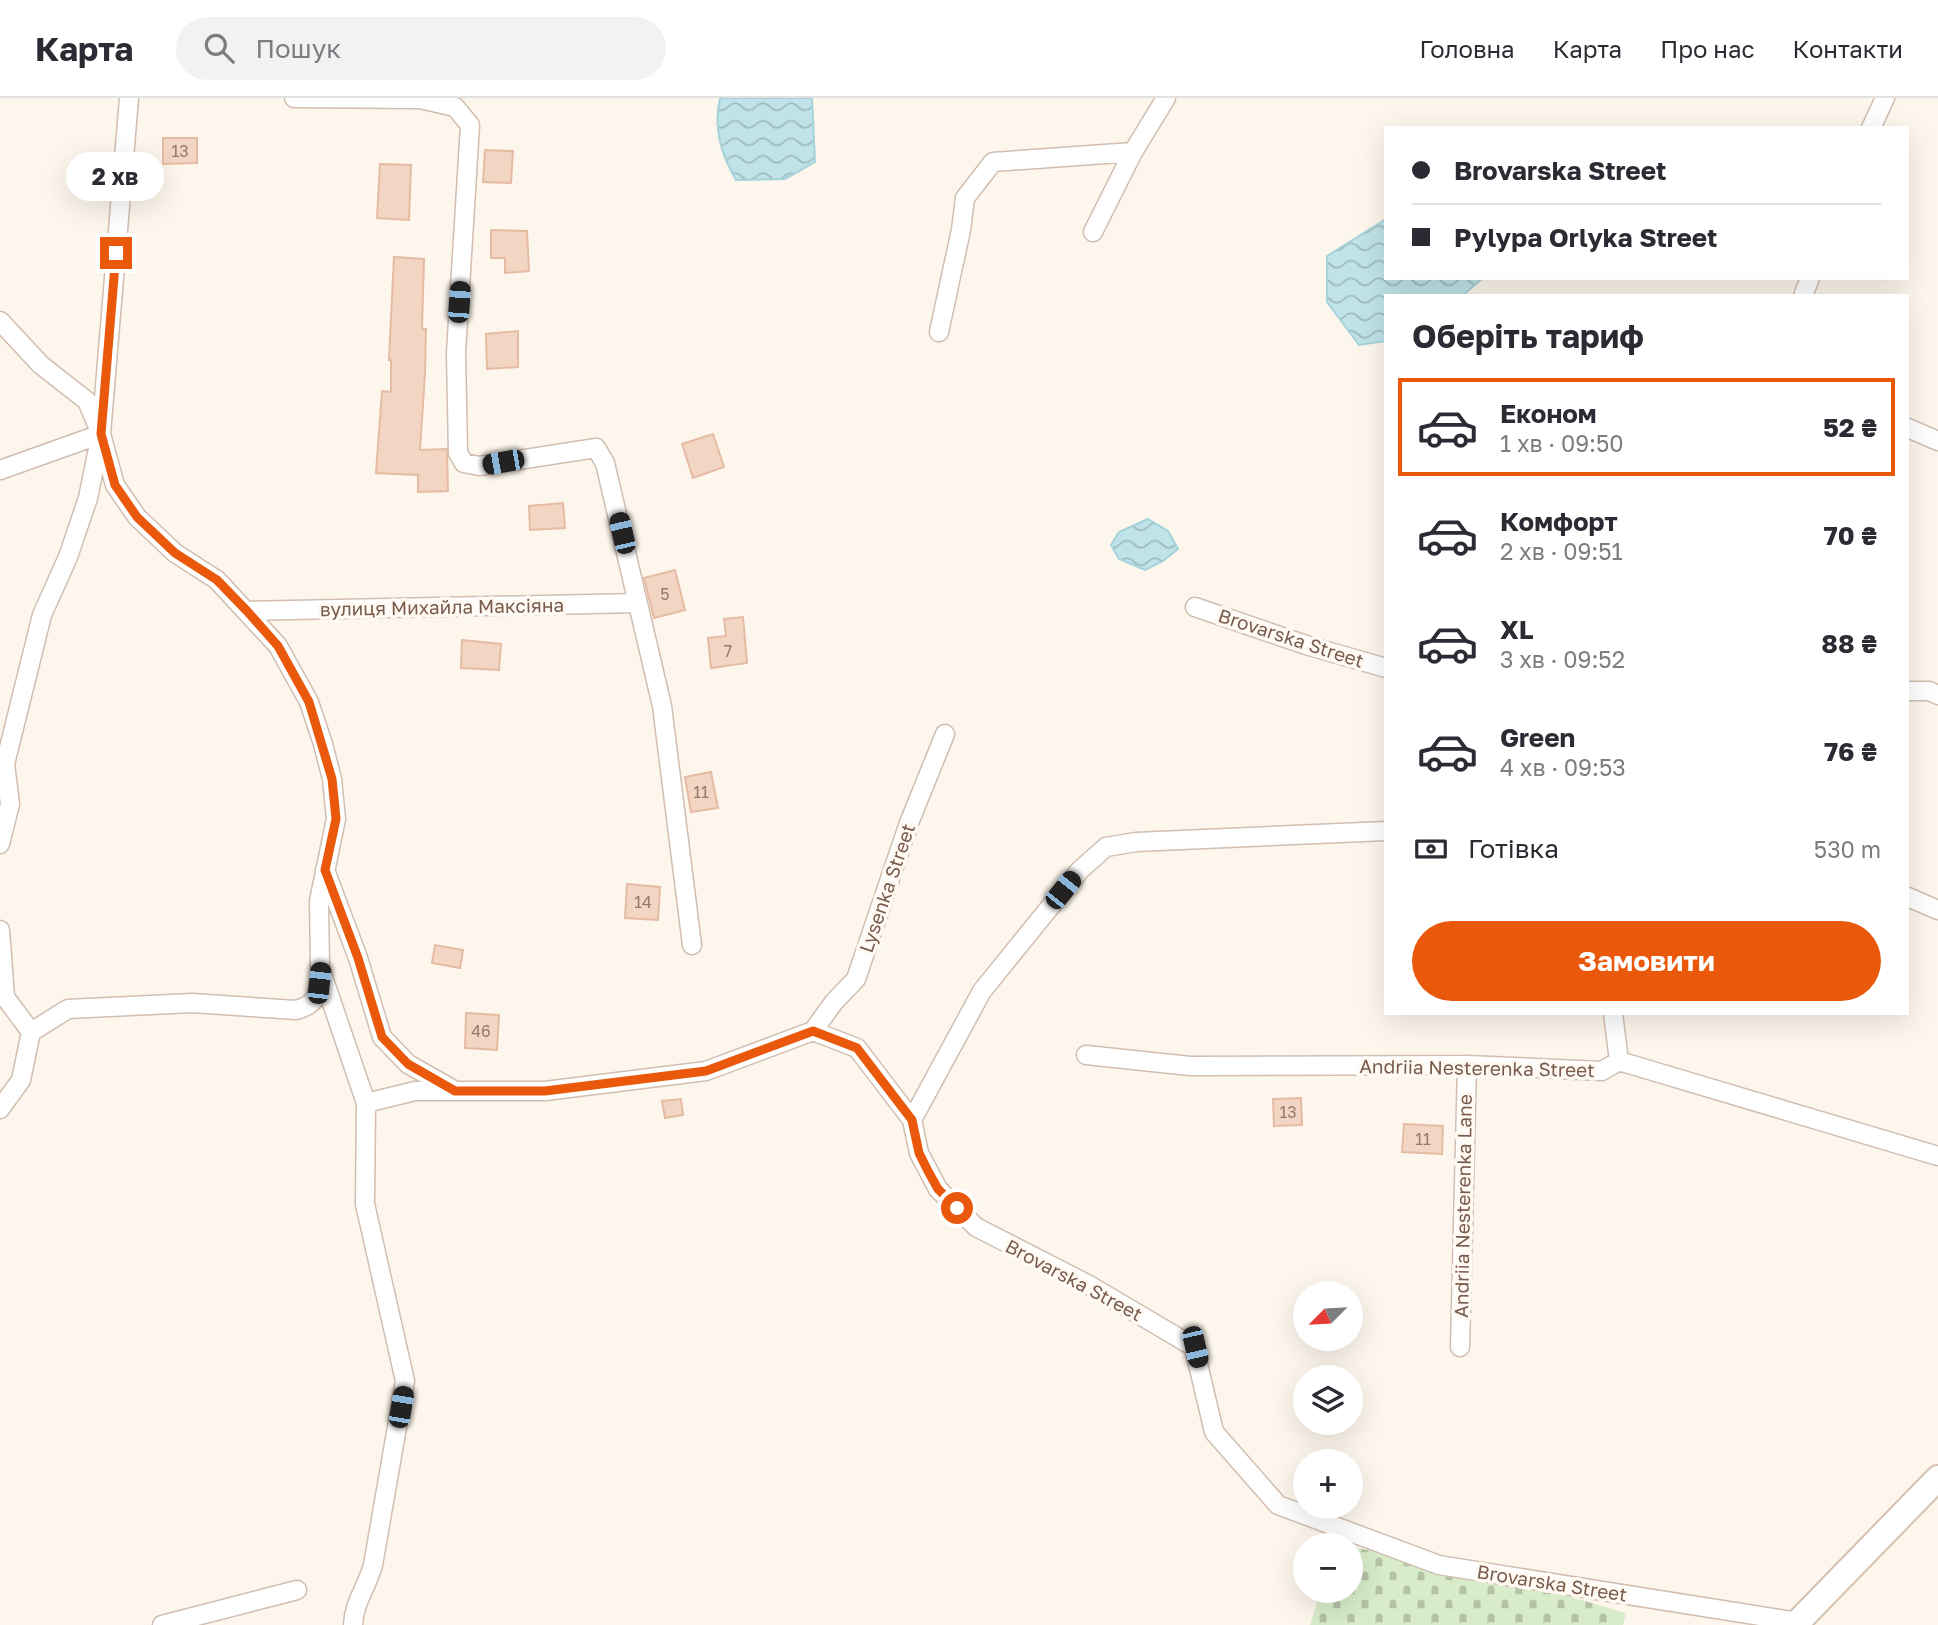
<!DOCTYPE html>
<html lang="uk">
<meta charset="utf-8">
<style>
:root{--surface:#fff;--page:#f2f2f3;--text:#2b2b33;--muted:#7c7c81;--line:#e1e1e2;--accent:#ea580c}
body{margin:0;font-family:"Golos Text",sans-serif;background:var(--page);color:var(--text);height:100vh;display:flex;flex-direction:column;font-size:26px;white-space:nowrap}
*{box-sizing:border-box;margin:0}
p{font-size:23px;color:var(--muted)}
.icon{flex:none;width:38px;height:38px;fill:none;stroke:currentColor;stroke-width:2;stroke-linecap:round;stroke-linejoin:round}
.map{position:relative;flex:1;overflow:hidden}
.drawer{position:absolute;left:1384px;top:196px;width:525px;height:721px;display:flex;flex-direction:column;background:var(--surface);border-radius:0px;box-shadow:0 7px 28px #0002}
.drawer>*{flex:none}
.guide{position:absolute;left:1384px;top:28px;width:525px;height:154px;border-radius:0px;box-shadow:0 7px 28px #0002;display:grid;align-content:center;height:154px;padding:0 28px;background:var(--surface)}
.needle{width:46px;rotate:246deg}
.tools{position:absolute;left:1293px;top:1183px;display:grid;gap:14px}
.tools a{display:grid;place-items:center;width:70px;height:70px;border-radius:50%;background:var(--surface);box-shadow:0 7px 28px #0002;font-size:35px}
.end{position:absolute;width:32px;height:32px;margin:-16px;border:9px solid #ea580c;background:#fff;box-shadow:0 0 0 4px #fff}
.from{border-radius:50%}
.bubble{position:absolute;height:49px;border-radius:24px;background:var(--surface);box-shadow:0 7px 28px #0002;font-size:23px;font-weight:700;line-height:49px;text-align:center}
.car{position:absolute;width:21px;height:42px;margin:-21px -10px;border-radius:9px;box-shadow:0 0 5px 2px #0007;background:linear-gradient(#222 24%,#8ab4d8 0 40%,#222 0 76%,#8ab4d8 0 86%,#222 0)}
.guide b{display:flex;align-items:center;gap:24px;height:66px;font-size:26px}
.guide b+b{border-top:2px solid var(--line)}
.guide i{width:18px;height:18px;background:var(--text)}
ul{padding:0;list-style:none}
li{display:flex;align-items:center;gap:21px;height:98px;margin:0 14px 10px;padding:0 14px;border:4px solid transparent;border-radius:0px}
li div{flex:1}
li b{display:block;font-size:26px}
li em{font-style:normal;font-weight:700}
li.selected{border-color:var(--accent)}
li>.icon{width:63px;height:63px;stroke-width:1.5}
h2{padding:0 28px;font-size:32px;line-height:84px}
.pay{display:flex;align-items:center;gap:18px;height:77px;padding:0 28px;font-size:26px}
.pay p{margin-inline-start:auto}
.cta{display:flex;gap:14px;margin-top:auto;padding:14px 28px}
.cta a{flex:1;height:80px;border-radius:42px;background:var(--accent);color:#fff;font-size:28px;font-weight:700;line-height:80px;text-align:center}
header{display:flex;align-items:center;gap:42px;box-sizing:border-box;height:98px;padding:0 35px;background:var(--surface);border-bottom:2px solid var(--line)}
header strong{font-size:33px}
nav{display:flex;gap:38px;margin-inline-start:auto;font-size:24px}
.search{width:490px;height:63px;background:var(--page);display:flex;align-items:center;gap:18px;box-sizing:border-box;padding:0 24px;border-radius:38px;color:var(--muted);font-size:26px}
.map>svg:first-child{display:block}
</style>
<header>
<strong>Карта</strong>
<div class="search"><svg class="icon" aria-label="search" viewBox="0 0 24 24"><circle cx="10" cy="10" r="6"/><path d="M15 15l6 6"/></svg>Пошук</div>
<nav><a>Головна</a><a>Карта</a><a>Про нас</a><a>Контакти</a></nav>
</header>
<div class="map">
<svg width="1938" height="1527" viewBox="0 0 1938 1527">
<defs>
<pattern id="cemetery-stones" width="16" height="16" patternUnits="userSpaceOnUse" patternTransform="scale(1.75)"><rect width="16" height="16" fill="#d8ecc9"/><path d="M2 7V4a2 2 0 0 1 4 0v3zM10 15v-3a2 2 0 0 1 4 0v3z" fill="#b4c2a5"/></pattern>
<pattern id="water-waves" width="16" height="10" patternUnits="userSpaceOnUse" patternTransform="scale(1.75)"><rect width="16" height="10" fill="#bfe3e8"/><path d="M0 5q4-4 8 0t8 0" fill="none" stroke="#a0bbbe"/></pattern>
</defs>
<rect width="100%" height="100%" fill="#fdf6ec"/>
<path fill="url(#cemetery-stones)" d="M 1351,1449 L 1484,1474 L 1626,1515 L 1623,1527 L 1310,1527 L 1321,1493 L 1351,1493 Z"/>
<path fill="url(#water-waves)" stroke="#a5d3da" stroke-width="2" d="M 720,0 L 812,0 L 815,64 L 785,81 L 736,82 C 721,56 713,30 720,0 Z
M 1386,121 L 1386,180 L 1483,180 L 1462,198 L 1386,198 L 1386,243 L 1359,247 L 1327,204 L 1327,158 Z
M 1148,421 L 1168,433 L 1178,451 L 1163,463 L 1145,472 L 1119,461 L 1111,447 L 1119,434 Z"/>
<path fill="#f3d5c3" stroke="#e6bba3" stroke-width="2" d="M 163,40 L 197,40 L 197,65 L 163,66 Z
M 485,52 L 513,53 L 511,85 L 483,84 Z
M 380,66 L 411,67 L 409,122 L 377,120 Z
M 491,132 L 527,133 L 529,173 L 505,175 L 505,160 L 491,160 Z
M 394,159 L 424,161 L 422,231 L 426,231 L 425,275 L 420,352 L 447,351 L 448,393 L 418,394 L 418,377 L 376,375 L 382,293 L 391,294 L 391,262 L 389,262 Z
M 518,233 L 518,269 L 487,271 L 486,236 Z
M 713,336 L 724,369 L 693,380 L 682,346 Z
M 563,405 L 565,430 L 530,432 L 529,408 Z
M 675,472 L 685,512 L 654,520 L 644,480 Z
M 743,519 L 747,565 L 711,570 L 708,540 L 726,538 L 724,521 Z
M 462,542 L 501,546 L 499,572 L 461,570 Z
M 711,674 L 718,710 L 691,714 L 685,679 Z
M 627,786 L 660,789 L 658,822 L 625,820 Z
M 435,847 L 463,852 L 460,870 L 432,865 Z
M 466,915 L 499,917 L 497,952 L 465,950 Z
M 1301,1000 L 1302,1027 L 1274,1028 L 1273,1001 Z
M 681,1001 L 683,1017 L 665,1020 L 662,1003 Z
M 1404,1026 L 1443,1028 L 1442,1056 L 1402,1054 Z"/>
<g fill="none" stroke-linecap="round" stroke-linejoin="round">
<g stroke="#d1beb0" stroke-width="21">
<path id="street" d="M 294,0 L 420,1 L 455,9 L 470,27 L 456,255 L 458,355 L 464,365 L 479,368 L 596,350 L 605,365 L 662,608 L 692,847
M 1871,30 L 1885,0
M 1093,134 L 1133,54
M 1803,198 L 1810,180
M 0,223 L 41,267 L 87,303 L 101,336 L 115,387 L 137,419 L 175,455 L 217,482 L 278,548 L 309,604 L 323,646 L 332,681 L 336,721 L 319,803 L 320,870 L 366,1005 L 365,1106 L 405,1283 L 373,1467 C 367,1489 354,1504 353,1527
M 939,234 L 961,132 L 965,100 L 993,64 L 1133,54 L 1166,0
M 1908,330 L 1938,343
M 0,372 L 101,336
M 1195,509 L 1306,547 L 1386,570
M 247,513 L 638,505
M 1908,593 L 1929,593 L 1938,597
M 1386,733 L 1136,744 L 1106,749 L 1080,772 L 982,893 L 912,1022 L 919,1055 L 938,1091 L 976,1129 L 1089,1187 L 1194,1249 L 1214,1334 L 1278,1407 L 1439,1467 L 1798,1524
M 0,746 L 10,706 L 5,666 L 42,517 L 68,459 L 88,400 L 101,336 L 129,0
M 325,772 L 358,860 L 382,939 L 408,966 L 452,991
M 1908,799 L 1938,812
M 0,832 L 5,899 L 31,934
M 1613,915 L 1619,963
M 813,933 L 834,904 L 856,881 L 909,725 L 945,636
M 1086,957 L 1190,968 L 1467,967 L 1602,973 L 1619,963 L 1938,1058
M 366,1005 L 415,993 L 545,993 L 706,973 L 813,933 L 857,950 L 912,1022
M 0,1011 L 21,982 L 31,934 L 68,911 L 192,905 L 296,912 C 318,906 318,896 320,876
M 1460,1249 L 1467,967
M 162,1527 L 297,1492"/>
</g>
<g stroke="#d6c0b0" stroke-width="28">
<path id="secondary" d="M 1795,1527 L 1938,1380"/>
</g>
<use href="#street" stroke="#fff" stroke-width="18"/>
<use href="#secondary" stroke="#fff" stroke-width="24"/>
</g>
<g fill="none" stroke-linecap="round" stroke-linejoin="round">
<path stroke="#ea580c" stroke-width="9" d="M 116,155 L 101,336 L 115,387 L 137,419 L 175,455 L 217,482 L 247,513 L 278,548 L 309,604 L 332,681 L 336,721 L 325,772 L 358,860 L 382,939 L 408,966 L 455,993 L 545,993 L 706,973 L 813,933 L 857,950 L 912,1022 L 919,1055 L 928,1073 L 938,1091 L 957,1110"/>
</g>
<g text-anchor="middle" stroke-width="7" stroke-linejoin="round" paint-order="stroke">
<g font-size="16" fill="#987a6a">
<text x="180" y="59">13</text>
<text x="665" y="502">5</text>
<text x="728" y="559">7</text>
<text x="701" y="700">11</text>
<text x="643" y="810">14</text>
<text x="481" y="939">46</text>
<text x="1288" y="1020">13</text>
<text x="1423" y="1047">11</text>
</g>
<g font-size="19" fill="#7a5c4d" stroke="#fffaf3">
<text transform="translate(442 509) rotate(-1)" y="7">вулиця Михайла Максіяна</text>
<text transform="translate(1291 540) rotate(18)" y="7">Brovarska Street</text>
<text transform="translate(887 790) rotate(-71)" y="7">Lysenka Street</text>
<text transform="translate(1477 970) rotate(1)" y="7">Andriia Nesterenka Street</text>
<text transform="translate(1463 1108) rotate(-89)" y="7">Andriia Nesterenka Lane</text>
<text transform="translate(1074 1182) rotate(28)" y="7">Brovarska Street</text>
<text transform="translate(1552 1485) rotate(9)" y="7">Brovarska Street</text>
</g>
</g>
</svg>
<div class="tools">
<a><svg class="needle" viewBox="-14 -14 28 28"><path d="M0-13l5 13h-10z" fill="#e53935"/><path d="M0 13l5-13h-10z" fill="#7c7c81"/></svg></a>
<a><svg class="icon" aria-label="layers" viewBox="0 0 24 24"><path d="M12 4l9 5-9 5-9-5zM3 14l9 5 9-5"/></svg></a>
<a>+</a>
<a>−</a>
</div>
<i class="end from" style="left:957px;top:1110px"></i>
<i class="end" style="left:116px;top:155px"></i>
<div class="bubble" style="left:66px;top:54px;width:98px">2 хв</div>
<i class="car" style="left:459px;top:204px;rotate:4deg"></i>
<i class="car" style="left:503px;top:364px;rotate:260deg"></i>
<i class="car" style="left:622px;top:435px;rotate:347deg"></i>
<i class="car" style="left:1063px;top:792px;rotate:39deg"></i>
<i class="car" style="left:319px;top:885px;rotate:6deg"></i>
<i class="car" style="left:1195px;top:1249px;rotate:167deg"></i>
<i class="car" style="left:401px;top:1309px;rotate:10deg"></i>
<div class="guide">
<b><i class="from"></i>Brovarska Street</b>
<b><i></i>Pylypa Orlyka Street</b>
</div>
<section class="drawer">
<h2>Оберіть тариф</h2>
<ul>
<li class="selected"><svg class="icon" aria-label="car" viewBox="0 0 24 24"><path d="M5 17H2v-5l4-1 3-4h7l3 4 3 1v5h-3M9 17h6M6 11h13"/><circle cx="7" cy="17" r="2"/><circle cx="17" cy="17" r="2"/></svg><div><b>Економ</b><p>1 хв · 09:50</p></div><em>52 ₴</em></li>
<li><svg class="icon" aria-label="car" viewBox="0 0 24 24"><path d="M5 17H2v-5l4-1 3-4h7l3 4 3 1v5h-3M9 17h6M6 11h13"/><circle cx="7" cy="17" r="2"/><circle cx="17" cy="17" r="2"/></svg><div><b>Комфорт</b><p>2 хв · 09:51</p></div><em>70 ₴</em></li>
<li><svg class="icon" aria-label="car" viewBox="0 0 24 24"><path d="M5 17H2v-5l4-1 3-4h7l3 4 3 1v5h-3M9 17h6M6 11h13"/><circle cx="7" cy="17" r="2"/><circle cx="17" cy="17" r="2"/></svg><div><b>XL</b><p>3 хв · 09:52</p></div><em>88 ₴</em></li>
<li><svg class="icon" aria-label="car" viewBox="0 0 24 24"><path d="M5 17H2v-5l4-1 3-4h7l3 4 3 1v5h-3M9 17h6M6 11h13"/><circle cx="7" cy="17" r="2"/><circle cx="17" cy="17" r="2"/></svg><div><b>Green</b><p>4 хв · 09:53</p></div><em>76 ₴</em></li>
</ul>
<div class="pay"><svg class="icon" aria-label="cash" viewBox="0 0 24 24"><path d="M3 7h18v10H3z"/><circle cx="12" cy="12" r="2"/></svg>Готівка<p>530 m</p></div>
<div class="cta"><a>Замовити</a></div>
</section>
</div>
